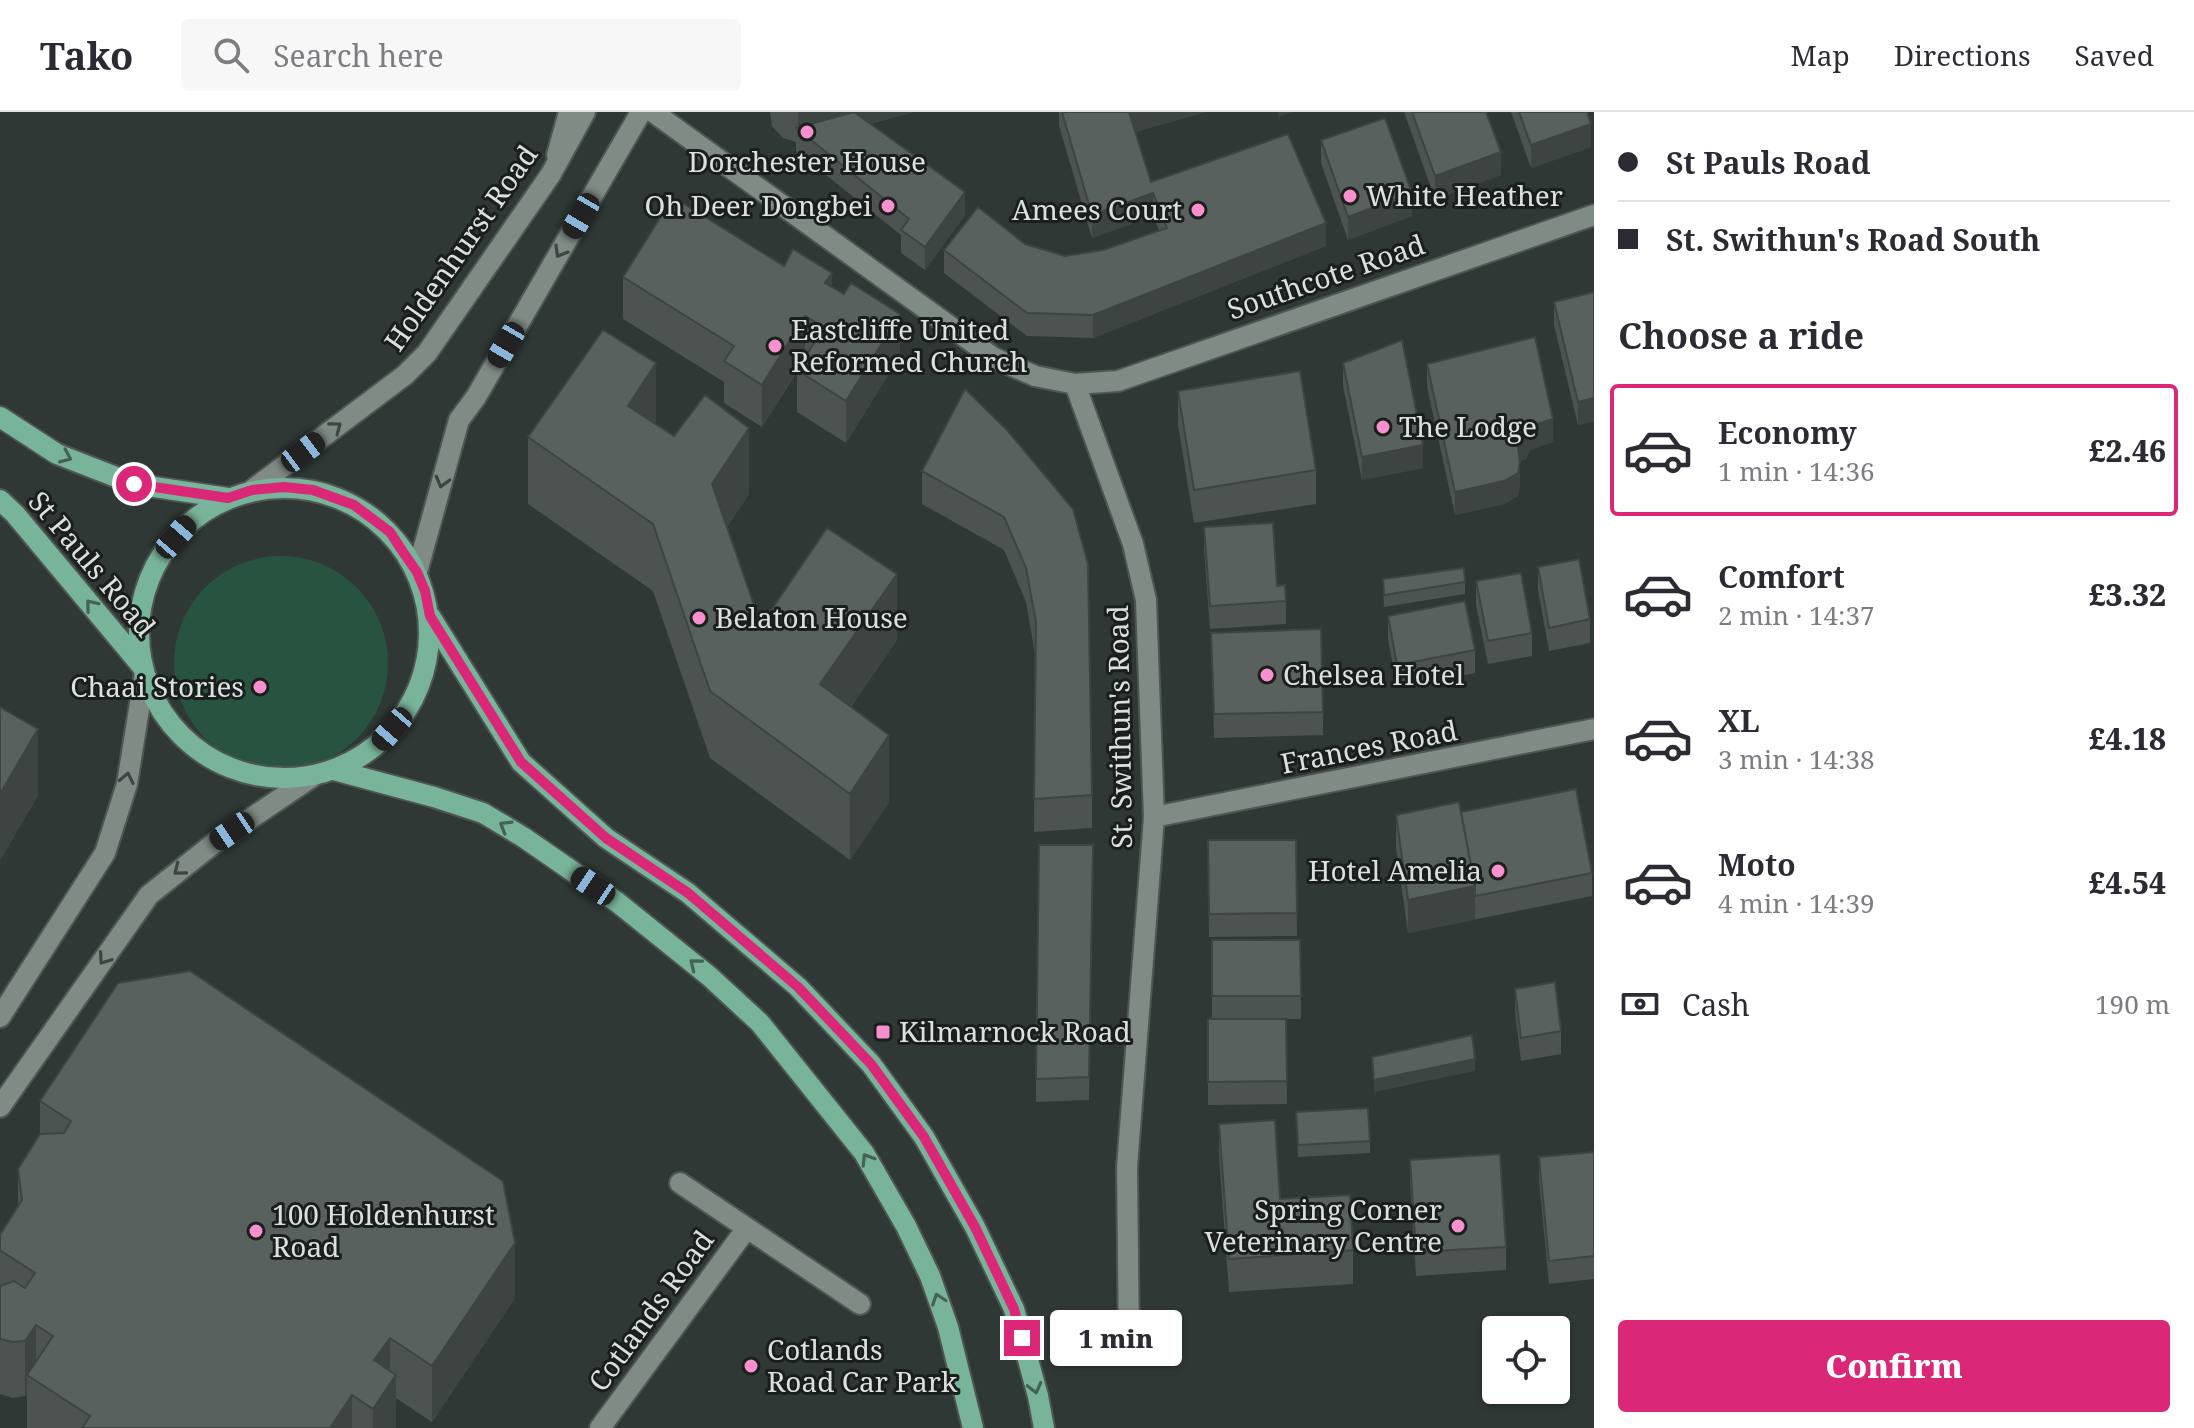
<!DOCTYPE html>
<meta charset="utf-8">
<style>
:root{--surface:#fff;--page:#f7f7f7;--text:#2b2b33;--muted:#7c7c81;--line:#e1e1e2;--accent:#db2777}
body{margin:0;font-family:"Noto Serif",serif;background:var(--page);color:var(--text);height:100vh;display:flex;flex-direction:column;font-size:30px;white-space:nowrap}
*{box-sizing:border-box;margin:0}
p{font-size:26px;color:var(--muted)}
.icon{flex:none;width:44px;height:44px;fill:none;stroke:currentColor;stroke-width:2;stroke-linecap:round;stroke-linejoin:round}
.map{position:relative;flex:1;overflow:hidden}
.drawer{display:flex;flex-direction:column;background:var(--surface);width:600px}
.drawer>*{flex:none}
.guide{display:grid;align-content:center;height:176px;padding:0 24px;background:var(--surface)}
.fabs{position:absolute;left:1482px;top:1204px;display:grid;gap:16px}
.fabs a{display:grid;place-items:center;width:88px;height:88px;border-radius:8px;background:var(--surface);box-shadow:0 2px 6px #0004;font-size:40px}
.end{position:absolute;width:36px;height:36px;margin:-18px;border:10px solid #db2777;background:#fff;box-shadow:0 0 0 4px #fff}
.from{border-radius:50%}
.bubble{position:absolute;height:56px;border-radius:8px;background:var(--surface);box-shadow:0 2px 6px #0004;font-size:26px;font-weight:800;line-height:56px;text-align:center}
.car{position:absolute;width:24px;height:48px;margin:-24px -12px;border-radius:10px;box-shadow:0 0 6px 2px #0007;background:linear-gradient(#222 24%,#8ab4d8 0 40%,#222 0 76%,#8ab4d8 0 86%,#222 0)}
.guide b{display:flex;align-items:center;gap:28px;height:76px;font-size:30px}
.guide b+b{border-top:2px solid var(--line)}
.guide i{width:20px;height:20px;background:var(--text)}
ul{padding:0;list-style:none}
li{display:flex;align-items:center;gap:24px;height:132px;margin:0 16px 12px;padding:0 8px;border:4px solid transparent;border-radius:8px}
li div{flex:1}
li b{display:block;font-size:30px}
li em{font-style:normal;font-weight:800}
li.active{border-color:var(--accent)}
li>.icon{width:72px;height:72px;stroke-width:1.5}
h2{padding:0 24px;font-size:36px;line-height:96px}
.pay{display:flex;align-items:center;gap:20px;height:88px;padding:0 24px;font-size:30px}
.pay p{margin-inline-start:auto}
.primary-button{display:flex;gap:16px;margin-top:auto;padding:16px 24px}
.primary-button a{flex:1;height:92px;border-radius:8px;background:var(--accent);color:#fff;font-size:32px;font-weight:800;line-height:92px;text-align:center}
header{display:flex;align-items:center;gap:48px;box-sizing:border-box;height:112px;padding:0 40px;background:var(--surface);border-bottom:2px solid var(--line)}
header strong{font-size:38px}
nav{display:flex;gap:44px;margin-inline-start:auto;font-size:28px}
.search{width:560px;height:72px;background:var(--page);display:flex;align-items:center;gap:20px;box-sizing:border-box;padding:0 28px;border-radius:8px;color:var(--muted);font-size:30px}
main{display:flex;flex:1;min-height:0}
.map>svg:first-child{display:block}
</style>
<header>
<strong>Tako</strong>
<div class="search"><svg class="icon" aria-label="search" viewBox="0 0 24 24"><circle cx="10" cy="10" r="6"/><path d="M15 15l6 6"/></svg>Search here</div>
<nav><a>Map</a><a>Directions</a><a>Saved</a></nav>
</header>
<main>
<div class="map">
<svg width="1594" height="1316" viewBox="0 0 1594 1316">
<rect width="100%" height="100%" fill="#2f3834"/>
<path fill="#285341" d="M174 551a107 107 0 1 1 214 0a107 107 0 1 1-214 0Z"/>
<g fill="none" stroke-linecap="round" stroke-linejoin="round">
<g stroke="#4e5552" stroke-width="24">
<path id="service" d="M 557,43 L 569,0"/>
</g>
<g stroke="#4e5552" stroke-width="24">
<path id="minor" d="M 653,0 L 994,246 L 1035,264 L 1075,272 L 1118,269 L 1594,103
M 1075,272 L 1133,432 L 1146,488 L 1154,705 L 1127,1055 L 1129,1234
M 1154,705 L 1594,617
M 680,1071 L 860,1192
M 600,1316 L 747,1116"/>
</g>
<g stroke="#4e5552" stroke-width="24">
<path id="tertiary" d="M 252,378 L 405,263 L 427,241 L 551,62 L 585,0
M 417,460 L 459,308 L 476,285 L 641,0"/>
</g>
<g stroke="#4e5552" stroke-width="24">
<path id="secondary" d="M 0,905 L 105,741 L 127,672 L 144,566
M 0,995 L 149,783 L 213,732 L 312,665"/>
</g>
<g stroke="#4e5552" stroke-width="24">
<path id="primary" d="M 0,305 L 57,342 L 134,372 L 228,386
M139 521a145 145 0 1 1 290 0a145 145 0 1 1-290 0Z
M 0,388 L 15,402 L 141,553
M 430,504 L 521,650 L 606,726 L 688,781 L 798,875 L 871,952 L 924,1025 L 975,1115 L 1014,1197 L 1038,1284 L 1044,1316
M 334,658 L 434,685 L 483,701 L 523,725 L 617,790 L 709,864 L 760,911 L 864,1041 L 906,1114 L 930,1164 L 948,1215 L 973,1316"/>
</g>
<use href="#service" stroke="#808b85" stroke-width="20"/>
<use href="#minor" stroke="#808b85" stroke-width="20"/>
<use href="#tertiary" stroke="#808b85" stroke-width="20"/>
<use href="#secondary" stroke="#808b85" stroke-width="20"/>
<use href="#primary" stroke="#78b49a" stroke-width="20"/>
</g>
<path fill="#4c5350" d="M 770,0 L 914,0 L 870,12 L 965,103 L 925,158 L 901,141 L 901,123 L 796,39 L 796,30 L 783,26 L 772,14 Z
M 1059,0 L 1206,0 L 1135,20 L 1151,70 L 1326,134 L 1093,226 L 1027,224 L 944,161 L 944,138 L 1025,132 L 1065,144 L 1103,138 L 1159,118 L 1153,104 L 1092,126 L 1059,14 Z
M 1404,0 L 1486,0 L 1501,63 L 1435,87 Z
M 1511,0 L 1587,0 L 1591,35 L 1531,56 Z
M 1321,28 L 1412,104 L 1348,128 L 1321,51 Z
M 784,154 L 832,175 L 900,244 L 846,331 L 797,300 L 797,260 L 762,315 L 724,291 L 724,270 L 623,207 L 623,165 Z
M 1594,180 L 1594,309 L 1578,313 L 1554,213 L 1554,190 Z
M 1343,251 L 1423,356 L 1362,368 L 1343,274 Z
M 1427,252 L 1553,330 L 1530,338 L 1526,347 L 1520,349 L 1520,373 L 1518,384 L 1504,392 L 1455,403 L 1427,275 Z
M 1178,279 L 1316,358 L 1316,392 L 1194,411 L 1178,313 Z
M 656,312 L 749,382 L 727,415 L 761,513 L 897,528 L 851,595 L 889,690 L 850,748 L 710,646 L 653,479 L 528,392 L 528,325 Z
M 1007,318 L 1092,683 L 1092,716 L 1034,720 L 1035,542 L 1026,490 L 1004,438 L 922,392 L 922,359 Z
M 1204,415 L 1277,474 L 1286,489 L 1286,512 L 1210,517 L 1204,438 Z
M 1538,455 L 1590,507 L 1590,531 L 1549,539 L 1538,478 Z
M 1383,467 L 1465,470 L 1465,482 L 1384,495 Z
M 1476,469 L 1532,521 L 1532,544 L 1488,552 L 1476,493 Z
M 1388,504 L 1475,538 L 1475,561 L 1397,576 L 1388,527 Z
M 1211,521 L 1323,600 L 1323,623 L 1214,626 Z
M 1461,700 L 1592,761 L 1592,784 L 1408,821 L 1396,736 L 1396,703 Z
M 1208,728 L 1296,728 L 1297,824 L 1209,825 Z
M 1093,733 L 1089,988 L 1036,990 L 1036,967 Z
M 1212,828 L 1300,828 L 1301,907 L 1286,907 L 1287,992 L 1208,993 L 1208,907 L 1212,907 Z
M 1515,877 L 1561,919 L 1561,942 L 1521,949 L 1515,900 Z
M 40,989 L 515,1186 L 432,1310 L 396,1286 L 396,1316 L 27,1316 L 27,1281 L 25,1284 L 13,1286 L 0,1282 L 0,1123 L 18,1096 L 18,1057 L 40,1023 Z
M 1296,1000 L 1370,1029 L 1370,1041 L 1298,1045 Z
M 1219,1012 L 1280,1087 L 1353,1138 L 1353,1172 L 1229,1180 L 1219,1045 Z
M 1594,1040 L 1594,1167 L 1549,1172 L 1539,1069 L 1539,1045 Z
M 1410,1048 L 1506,1135 L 1506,1158 L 1416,1164 L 1410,1071 Z"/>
<path fill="#3e4441" d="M 798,0 L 914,0 L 811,27 L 798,17 Z
M 1128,0 L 1206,0 L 1128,22 Z
M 1278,0 L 1292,0 L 1278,5 Z
M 1591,12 L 1591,35 L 1531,56 L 1531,33 Z
M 1501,40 L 1501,63 L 1435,87 L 1435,64 Z
M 965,80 L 965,103 L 925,158 L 925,135 Z
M 1153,81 L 1153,104 L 1092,126 L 1092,103 Z
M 1412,81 L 1412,104 L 1348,128 L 1348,105 Z
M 1326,111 L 1326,134 L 1093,226 L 1093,203 Z
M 832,161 L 832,203 L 825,171 Z
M 900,202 L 900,244 L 846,331 L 846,289 Z
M 805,204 L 805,246 L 762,315 L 762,273 Z
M 656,251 L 656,317 L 628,294 Z
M 1594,286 L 1594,309 L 1578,313 L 1578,290 Z
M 1553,307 L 1553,330 L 1530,338 L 1526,347 L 1517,350 L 1517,327 L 1530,314 Z
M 749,316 L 749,382 L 712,438 L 712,372 Z
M 1423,333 L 1423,356 L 1362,368 L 1362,345 Z
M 1520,350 L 1520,373 L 1518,384 L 1504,392 L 1455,403 L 1455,380 Z
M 897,462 L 897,528 L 820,639 L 820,572 Z
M 38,617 L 38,684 L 0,749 L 0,682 Z
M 889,623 L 889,690 L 850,748 L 850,682 Z
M 1475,774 L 1475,808 L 1408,821 L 1408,788 Z
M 1475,947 L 1475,959 L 1374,980 L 1374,968 Z
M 515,1131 L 515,1186 L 432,1310 L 432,1254 Z
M 36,1213 L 36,1269 L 27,1263 L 27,1281 L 25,1284 L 25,1229 Z
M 390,1226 L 390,1273 L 396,1263 L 396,1316 L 373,1316 L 374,1248 Z
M 352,1283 L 352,1316 L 330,1316 Z"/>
<path fill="#58615d" stroke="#3e4441" stroke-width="2" d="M 854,0 L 965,80 L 925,135 L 901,118 L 909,107 L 796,16 Z
M 1062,0 L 1129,0 L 1151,70 L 1288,22 L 1326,111 L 1093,203 L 1027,201 L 944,138 L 978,95 L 1025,132 L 1065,144 L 1103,138 L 1167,116 L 1153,81 L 1092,103 Z
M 1412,0 L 1486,0 L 1501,40 L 1435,64 Z
M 1519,0 L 1587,0 L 1591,12 L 1531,33 Z
M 1385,6 L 1412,81 L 1348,105 L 1321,28 Z
M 673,85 L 784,154 L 793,137 L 832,161 L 825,171 L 844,182 L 851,171 L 900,202 L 846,289 L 797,258 L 824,215 L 805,204 L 762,273 L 724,249 L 734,234 L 623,165 Z
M 1594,180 L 1594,286 L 1578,290 L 1554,190 Z
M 603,218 L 656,251 L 628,294 L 674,324 L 705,283 L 749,316 L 712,372 L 761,513 L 827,416 L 897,462 L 820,572 L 889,623 L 850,682 L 710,579 L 653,412 L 528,325 Z
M 1535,225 L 1553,307 L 1530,314 L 1526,324 L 1517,327 L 1520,350 L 1518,361 L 1504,369 L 1455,380 L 1427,252 Z
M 1402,228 L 1423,333 L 1362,345 L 1343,251 Z
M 1300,259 L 1316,358 L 1194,378 L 1178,279 Z
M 965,277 L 1007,318 L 1073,397 L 1088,452 L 1092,683 L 1034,687 L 1036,510 L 1026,456 L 1004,405 L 922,359 Z
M 1273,411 L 1277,474 L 1285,473 L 1286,489 L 1210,494 L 1204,415 Z
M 1579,447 L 1590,507 L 1549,516 L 1538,455 Z
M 1464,456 L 1465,470 L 1384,483 L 1383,467 Z
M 1521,461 L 1532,521 L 1488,529 L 1476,469 Z
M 1465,489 L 1475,538 L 1397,553 L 1388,504 Z
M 1321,517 L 1323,600 L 1214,602 L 1211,521 Z
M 0,595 L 38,617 L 0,682 Z
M 1576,677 L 1592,761 L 1475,784 L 1475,774 L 1461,700 Z
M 1459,690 L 1475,774 L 1408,788 L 1396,703 Z
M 1208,728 L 1296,728 L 1297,801 L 1209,802 Z
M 1039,733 L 1093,733 L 1089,965 L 1036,967 Z
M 1212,828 L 1300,828 L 1301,884 L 1212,884 Z
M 190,859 L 503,1069 L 515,1131 L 432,1254 L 390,1226 L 374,1248 L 396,1263 L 373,1297 L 352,1283 L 330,1316 L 82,1316 L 90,1304 L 27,1263 L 53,1224 L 36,1213 L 25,1229 L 13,1230 L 0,1227 L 0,1174 L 14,1169 L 25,1176 L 35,1161 L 0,1138 L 0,1123 L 22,1088 L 18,1057 L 40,1022 L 64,1021 L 71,1009 L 40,989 L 118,871 Z
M 1555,870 L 1561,919 L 1521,926 L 1515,877 Z
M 1208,907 L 1286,907 L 1287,969 L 1208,970 Z
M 1472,923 L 1475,947 L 1374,968 L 1372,945 Z
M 1368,996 L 1370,1029 L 1298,1033 L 1296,1000 Z
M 1275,1008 L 1280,1087 L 1350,1083 L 1353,1138 L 1229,1147 L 1219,1012 Z
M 1594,1040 L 1594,1144 L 1549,1149 L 1539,1045 Z
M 1500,1042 L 1506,1135 L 1416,1140 L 1410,1048 Z"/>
<defs><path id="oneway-chevron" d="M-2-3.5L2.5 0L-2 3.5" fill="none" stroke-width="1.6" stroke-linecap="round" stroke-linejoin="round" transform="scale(2)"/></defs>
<g stroke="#3e4441">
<use href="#oneway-chevron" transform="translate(560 140) rotate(120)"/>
<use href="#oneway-chevron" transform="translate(336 315) rotate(-37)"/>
<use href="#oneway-chevron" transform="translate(442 370) rotate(105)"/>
<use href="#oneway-chevron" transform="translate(127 666) rotate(-78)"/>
<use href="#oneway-chevron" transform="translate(179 758) rotate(141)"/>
<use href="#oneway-chevron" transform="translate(104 847) rotate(125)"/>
</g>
<g stroke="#446255">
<use href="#oneway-chevron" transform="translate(66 345) rotate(23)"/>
<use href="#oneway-chevron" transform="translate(91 493) rotate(-129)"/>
<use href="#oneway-chevron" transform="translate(505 714) rotate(-149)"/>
<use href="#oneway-chevron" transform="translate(695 852) rotate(-141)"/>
<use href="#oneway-chevron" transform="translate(867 1047) rotate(-122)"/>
<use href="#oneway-chevron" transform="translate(938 1187) rotate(-109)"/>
<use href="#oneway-chevron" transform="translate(1035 1276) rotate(76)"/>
</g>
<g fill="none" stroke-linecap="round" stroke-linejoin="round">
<path stroke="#db2777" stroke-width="10" d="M 134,372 L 228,386 L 252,378 L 284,375 L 313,378 L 354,393 L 390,420 L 403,440 L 417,460 L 425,479 L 430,504 L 521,650 L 606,726 L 688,781 L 798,875 L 871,952 L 924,1025 L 975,1115 L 1014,1197 L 1022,1226"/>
</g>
<g fill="#f790cd" stroke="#1a1e1c" stroke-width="3">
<circle cx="807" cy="20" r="8"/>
<circle cx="1350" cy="84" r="8"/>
<circle cx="888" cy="94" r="8"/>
<circle cx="1198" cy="98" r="8"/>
<circle cx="775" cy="234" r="8"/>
<circle cx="1383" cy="315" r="8"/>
<circle cx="699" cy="506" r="8"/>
<circle cx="1267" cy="563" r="8"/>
<circle cx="260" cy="575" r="8"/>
<circle cx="1498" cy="759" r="8"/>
<rect x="875" y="912" width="16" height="16" rx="4"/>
<circle cx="1458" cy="1114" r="8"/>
<circle cx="256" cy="1119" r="8"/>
<circle cx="751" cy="1254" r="8"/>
</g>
<g text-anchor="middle" stroke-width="6" stroke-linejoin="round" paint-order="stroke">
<g font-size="28" fill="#dce1df" stroke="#1a1e1c" text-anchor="start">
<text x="807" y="60" text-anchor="middle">Dorchester House</text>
<text x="1366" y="94">White Heather</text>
<text x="872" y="104" text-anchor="end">Oh Deer Dongbei</text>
<text x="1182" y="108" text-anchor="end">Amees Court</text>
<text x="791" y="228">Eastcliffe United<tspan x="791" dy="32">Reformed Church</tspan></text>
<text x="1399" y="325">The Lodge</text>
<text x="715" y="516">Belaton House</text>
<text x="1283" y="573">Chelsea Hotel</text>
<text x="244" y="585" text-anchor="end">Chaai Stories</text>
<text x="1482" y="769" text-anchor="end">Hotel Amelia</text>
<text x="899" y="930">Kilmarnock Road</text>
<text x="1442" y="1108" text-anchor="end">Spring Corner<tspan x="1442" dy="32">Veterinary Centre</tspan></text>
<text x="272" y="1113">100 Holdenhurst<tspan x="272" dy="32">Road</tspan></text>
<text x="767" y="1248">Cotlands<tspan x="767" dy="32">Road Car Park</tspan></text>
</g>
<g font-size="28" fill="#dce1df" stroke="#1a1e1c">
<text transform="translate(461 136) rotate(-55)" y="10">Holdenhurst Road</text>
<text transform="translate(1326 165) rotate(-19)" y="10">Southcote Road</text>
<text transform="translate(92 452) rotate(50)" y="10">St Pauls Road</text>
<text transform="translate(1120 615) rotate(-91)" y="10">St. Swithun's Road</text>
<text transform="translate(1369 635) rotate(-11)" y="10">Frances Road</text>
<text transform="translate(651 1199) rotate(-54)" y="10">Cotlands Road</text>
</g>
</g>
</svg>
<div class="fabs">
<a><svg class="icon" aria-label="locate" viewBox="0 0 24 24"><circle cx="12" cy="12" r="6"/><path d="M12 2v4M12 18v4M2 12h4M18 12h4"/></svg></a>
</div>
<i class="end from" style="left:134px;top:372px"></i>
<i class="end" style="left:1022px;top:1226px"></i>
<div class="bubble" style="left:1050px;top:1198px;width:132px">1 min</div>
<i class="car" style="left:581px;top:104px;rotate:210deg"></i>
<i class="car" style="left:506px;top:233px;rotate:210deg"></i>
<i class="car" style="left:303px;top:340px;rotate:53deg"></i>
<i class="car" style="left:176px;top:425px;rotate:41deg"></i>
<i class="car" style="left:392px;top:617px;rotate:221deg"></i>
<i class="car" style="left:232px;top:719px;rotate:236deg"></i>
<i class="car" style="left:593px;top:774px;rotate:304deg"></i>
</div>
<section class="drawer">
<div class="guide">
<b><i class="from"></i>St Pauls Road</b>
<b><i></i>St. Swithun's Road South</b>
</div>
<h2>Choose a ride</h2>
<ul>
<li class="active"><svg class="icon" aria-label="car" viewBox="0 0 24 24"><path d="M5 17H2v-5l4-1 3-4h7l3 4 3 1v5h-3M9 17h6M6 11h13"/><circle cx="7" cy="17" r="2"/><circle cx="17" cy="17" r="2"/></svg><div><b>Economy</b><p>1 min · 14:36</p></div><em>£2.46</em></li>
<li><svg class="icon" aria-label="car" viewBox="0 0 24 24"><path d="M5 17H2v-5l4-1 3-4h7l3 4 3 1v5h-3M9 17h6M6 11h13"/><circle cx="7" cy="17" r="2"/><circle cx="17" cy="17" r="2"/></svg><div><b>Comfort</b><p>2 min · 14:37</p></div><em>£3.32</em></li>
<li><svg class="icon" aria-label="car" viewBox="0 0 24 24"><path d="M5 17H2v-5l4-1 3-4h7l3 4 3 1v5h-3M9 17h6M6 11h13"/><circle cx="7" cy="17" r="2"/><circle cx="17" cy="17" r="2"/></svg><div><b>XL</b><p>3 min · 14:38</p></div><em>£4.18</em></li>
<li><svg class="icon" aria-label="car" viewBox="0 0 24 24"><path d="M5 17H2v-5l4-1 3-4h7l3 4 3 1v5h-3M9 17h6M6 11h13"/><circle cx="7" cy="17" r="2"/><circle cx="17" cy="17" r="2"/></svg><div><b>Moto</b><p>4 min · 14:39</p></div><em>£4.54</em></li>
</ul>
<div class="pay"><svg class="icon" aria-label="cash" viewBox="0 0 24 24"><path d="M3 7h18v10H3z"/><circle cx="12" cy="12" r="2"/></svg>Cash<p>190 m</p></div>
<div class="primary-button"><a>Confirm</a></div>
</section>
</main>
